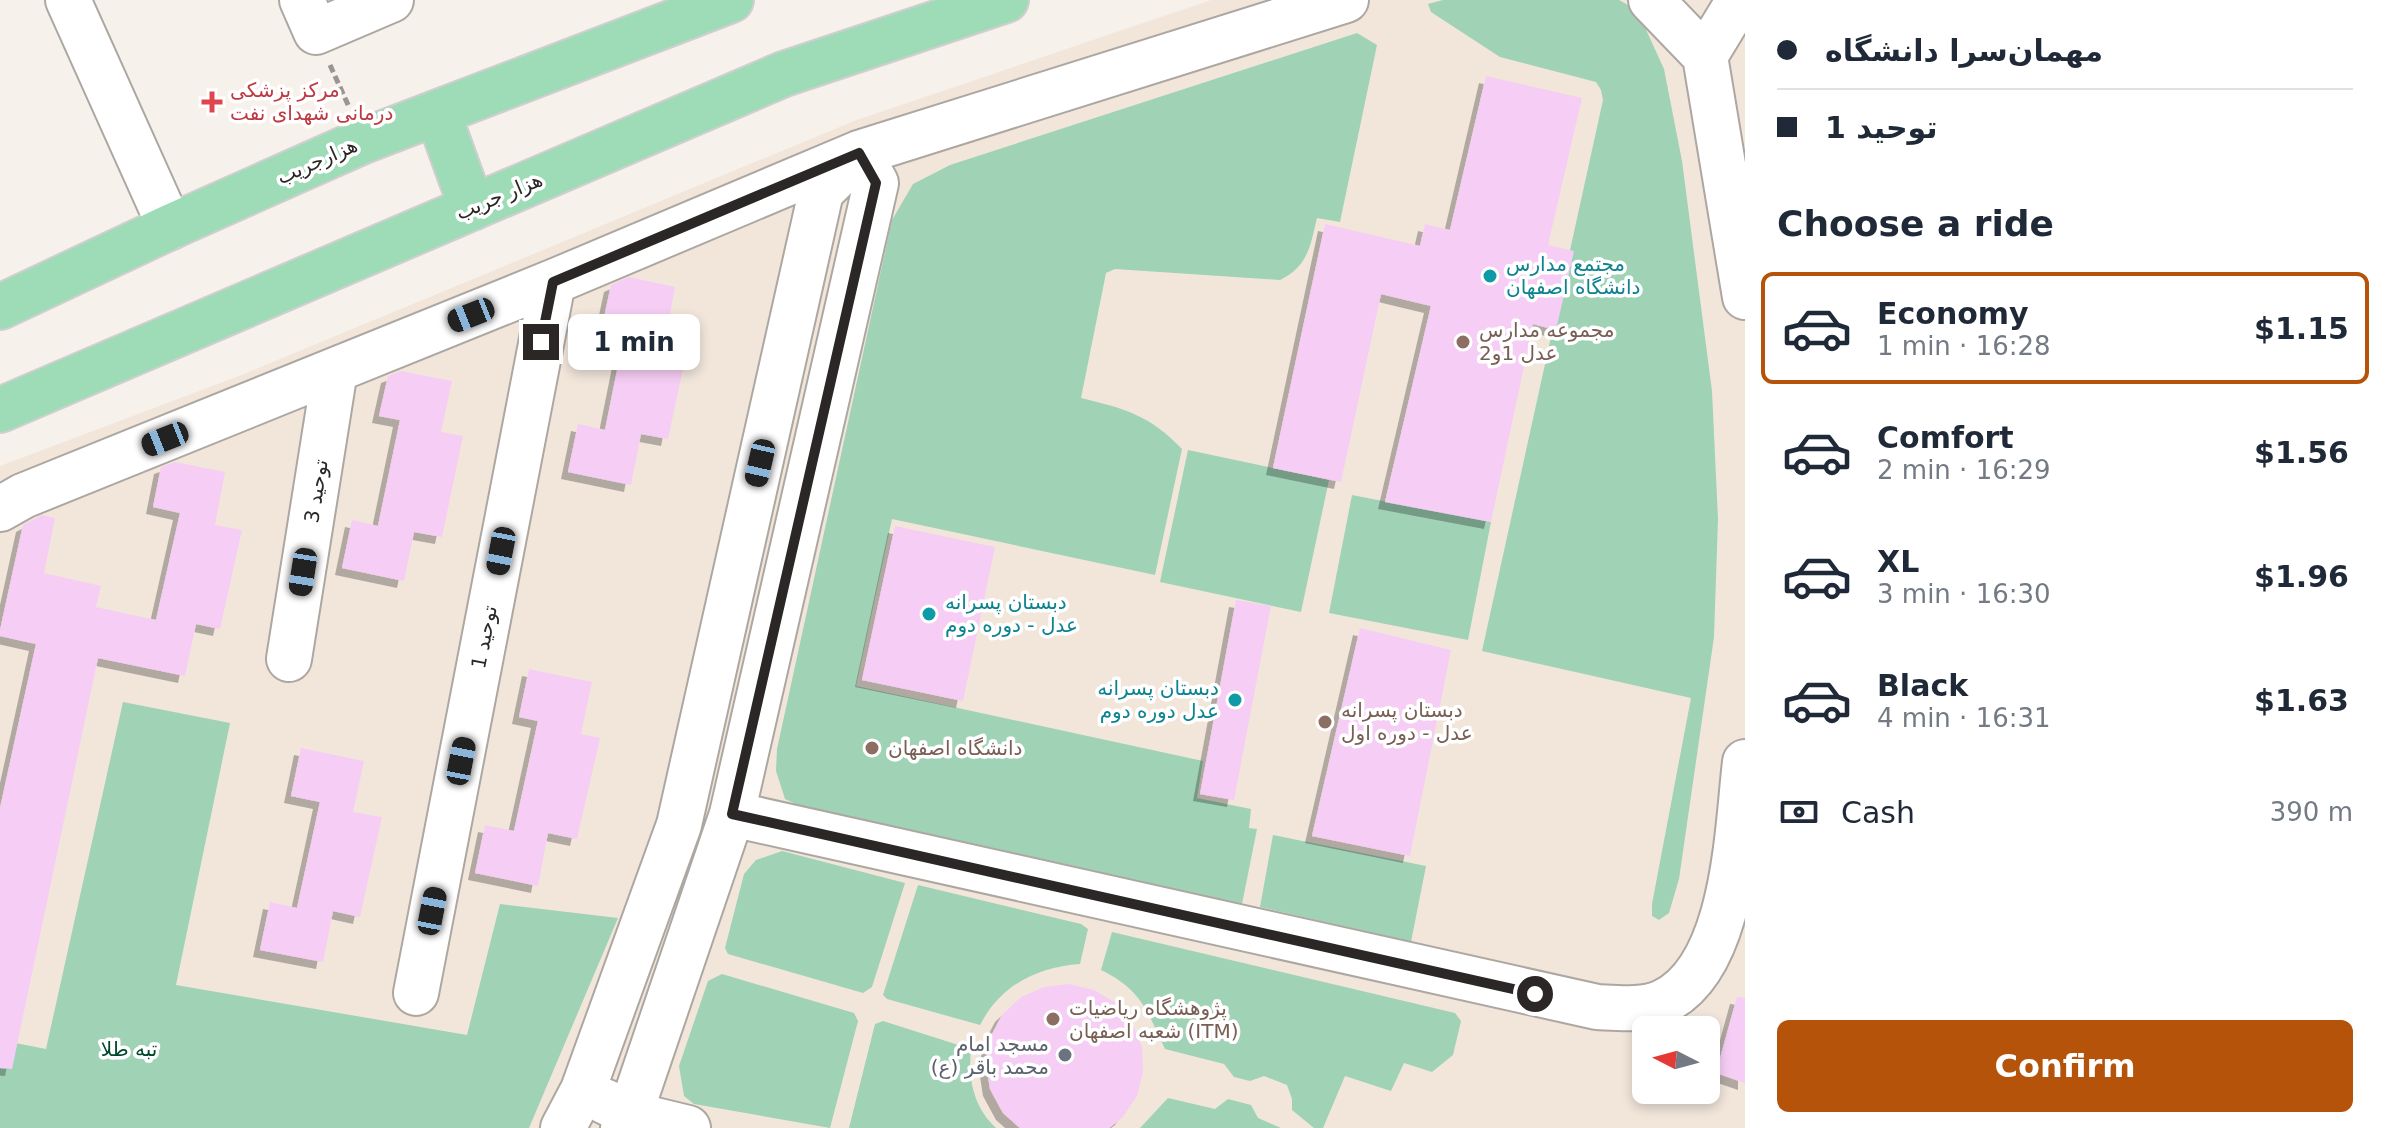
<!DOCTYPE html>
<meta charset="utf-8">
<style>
:root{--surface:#fff;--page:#f2f2f3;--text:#1f2937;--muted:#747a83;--line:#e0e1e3;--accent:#b45309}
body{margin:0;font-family:"DejaVu Sans",Cairo,sans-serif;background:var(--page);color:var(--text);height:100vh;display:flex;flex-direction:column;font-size:30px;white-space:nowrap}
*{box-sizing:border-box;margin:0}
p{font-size:26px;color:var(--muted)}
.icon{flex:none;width:44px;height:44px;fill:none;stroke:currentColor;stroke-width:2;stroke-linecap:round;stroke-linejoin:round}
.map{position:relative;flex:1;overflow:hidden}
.details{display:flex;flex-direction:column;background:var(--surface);width:640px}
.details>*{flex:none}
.guide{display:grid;align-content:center;height:176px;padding:0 32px;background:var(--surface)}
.needle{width:52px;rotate:276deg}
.buttons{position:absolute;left:1632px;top:1016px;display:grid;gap:16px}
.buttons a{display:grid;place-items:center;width:88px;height:88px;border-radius:12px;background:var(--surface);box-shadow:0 4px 12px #0003;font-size:40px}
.end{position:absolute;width:36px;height:36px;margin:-18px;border:10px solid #2a2726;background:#fff;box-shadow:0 0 0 4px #fff}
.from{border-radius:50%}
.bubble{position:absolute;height:56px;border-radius:12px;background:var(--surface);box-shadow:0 4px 12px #0003;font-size:26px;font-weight:800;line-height:56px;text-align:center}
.car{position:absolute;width:24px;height:48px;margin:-24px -12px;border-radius:10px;box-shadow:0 0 6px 2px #0007;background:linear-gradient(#222 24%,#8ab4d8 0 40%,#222 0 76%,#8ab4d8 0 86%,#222 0)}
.guide b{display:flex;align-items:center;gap:28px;height:76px;font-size:30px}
.guide b+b{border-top:2px solid var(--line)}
.guide i{width:20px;height:20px;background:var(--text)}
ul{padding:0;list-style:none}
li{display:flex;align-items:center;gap:24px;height:112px;margin:0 16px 12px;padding:0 16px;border:4px solid transparent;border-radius:12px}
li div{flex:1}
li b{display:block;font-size:30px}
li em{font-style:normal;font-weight:800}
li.selected{border-color:var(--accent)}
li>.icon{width:72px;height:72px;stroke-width:1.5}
h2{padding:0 32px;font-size:36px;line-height:96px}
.pay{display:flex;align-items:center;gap:20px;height:88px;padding:0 32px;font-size:30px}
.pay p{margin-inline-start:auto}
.primary-button{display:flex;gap:16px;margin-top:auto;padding:16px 32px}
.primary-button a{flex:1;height:92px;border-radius:12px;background:var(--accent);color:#fff;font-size:32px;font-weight:800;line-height:92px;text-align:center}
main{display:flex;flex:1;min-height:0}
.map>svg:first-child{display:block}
</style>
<main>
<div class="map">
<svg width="1745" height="1128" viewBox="0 0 1745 1128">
<defs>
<filter id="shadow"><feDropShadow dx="-7" dy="7" stdDeviation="0" flood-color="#0004"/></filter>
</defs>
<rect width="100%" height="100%" fill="#f7f1ec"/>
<path fill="#f2e6db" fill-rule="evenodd" d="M 1211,0 L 1745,0 L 1745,1128 L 0,1128 L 0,466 L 239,376 L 854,121 ZM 1646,1030 L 1706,1030 L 1706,1090 L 1646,1090 Z"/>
<path fill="#a0d2b6" d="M 1443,0 L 1619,0 L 1637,10 L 1664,69 L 1682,161 L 1712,391 L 1718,519 L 1714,637 L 1679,879 L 1669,913 L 1659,920 L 1652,916 L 1652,904 L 1691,698 L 1482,651 L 1603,100 L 1601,90 L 1596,82 L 1500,57 L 1431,12 L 1428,4 Z
M 1357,33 L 1377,45 L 1340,222 L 1317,218 C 1310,247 1308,266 1280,280 L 1115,269 L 1106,273 L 1081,398 C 1126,409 1149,415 1182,449 L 1155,575 L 892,519 L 856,686 L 1203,761 L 1197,798 L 1251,809 L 1249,828 L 1257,829 L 1241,909 L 809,810 L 785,799 L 776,771 L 777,749 L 892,220 L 913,184 L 950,165 Z
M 1188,450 L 1329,480 L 1301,612 L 1160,582 Z
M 1352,495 L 1491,522 L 1468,640 L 1329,613 Z
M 123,702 L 230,723 L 176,985 L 467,1035 L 500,904 L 618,918 L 529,1128 L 0,1128 L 0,1040 L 46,1049 Z
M 1273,835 L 1426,866 L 1411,942 L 1260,907 Z
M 782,851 L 905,883 L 872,987 L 863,993 L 728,954 L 725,948 L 744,874 L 756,860 Z
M 918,885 L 1081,924 L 1088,929 L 1080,964 C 1036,967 1000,986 980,1025 L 887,999 L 883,995 Z
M 1112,932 L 1455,1013 L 1461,1021 L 1453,1055 L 1432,1072 L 1404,1063 L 1391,1091 L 1345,1076 L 1323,1128 L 1314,1128 L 1292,1110 L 1292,1099 L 1287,1085 L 1264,1076 L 1250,1081 L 1234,1077 L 1224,1064 L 1165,1049 C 1147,1011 1142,990 1101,970 Z
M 722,974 L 854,1013 L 858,1021 L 830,1128 L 694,1104 L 684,1096 L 679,1066 L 708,981 Z
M 883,1021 L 971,1049 C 968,1079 973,1106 996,1128 L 849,1128 L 875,1024 Z
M 1168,1098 L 1215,1109 L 1228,1099 L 1251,1105 L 1258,1118 L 1281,1128 L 1140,1128 Z"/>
<path fill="#f6cef5" filter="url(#shadow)" d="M 1486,76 L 1582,98 L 1548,245 L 1574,251 L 1556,330 L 1533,324 L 1491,522 L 1385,502 L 1431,306 L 1381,294 L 1341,482 L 1273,468 L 1325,224 L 1420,246 L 1425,224 L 1450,230 Z
M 629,277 L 675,287 L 666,336 L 689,341 L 668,439 L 641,434 L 631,485 L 568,472 L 578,424 L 605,430 L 626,326 L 603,322 L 611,285 Z
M 401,371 L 452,381 L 441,432 L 463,436 L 442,537 L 414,532 L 404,581 L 342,568 L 352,520 L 378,526 L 400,420 L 379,416 L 388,376 Z
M 175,462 L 225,472 L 215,525 L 242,530 L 220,629 L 196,624 L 185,676 L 98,658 L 12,1069 L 0,1068 L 0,808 L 36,644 L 0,636 L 0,630 L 23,525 L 42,515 L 55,518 L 44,573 L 101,586 L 96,607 L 156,620 L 180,513 L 153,507 L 161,467 Z
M 895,526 L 995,547 L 963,701 L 862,680 Z
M 1236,600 L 1271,606 L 1234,800 L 1200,794 Z
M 1360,628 L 1451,650 L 1410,856 L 1312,836 Z
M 529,669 L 592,682 L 581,734 L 600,738 L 577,839 L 548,833 L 538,886 L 475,873 L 485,825 L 514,831 L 538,721 L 519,717 Z
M 301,748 L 364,761 L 353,812 L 382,817 L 360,917 L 333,911 L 323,962 L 260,950 L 270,902 L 297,908 L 320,802 L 291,796 Z
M 1069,984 L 1094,990 L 1116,1003 L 1132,1023 L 1142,1047 L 1143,1072 L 1137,1096 L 1122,1118 L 1109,1128 L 1020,1128 L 1003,1113 L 990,1089 L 986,1063 L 990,1038 L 1002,1015 L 1021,997 L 1044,987 Z
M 1737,997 L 1745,998 L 1745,1083 L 1716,1073 Z"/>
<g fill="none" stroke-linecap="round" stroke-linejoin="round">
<g stroke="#ada7a2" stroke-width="48">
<path id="minor" d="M 68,0 L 170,227
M 302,0 L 316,32 L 391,0
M 1651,0 L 1705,56
M 1739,0 L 1705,56 L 1745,297
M 0,509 L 23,496 L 553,282 L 859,153 L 1346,0
M 289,659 L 335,370
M 732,814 L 1597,1007 C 1618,1008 1644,1011 1663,1002 C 1735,968 1737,830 1745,762
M 416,993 L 553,282
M 604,1101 L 630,1114 L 688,1128
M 563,1128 L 583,1090 L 679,825 L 821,192 L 855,158
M 623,1128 L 630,1114 L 732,814 L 876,183 L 859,153"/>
</g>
<g stroke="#d0cfcf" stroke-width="48">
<path id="major" d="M 438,114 L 472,208
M 0,307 L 170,227 L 363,141 L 731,0
M 0,410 L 784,74 L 1006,0"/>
</g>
<path stroke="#9a9592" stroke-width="5" stroke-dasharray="8 4" stroke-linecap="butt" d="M 330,65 L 349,107"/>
<use href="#minor" stroke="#fff" stroke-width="44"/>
<use href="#major" stroke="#9ddcb7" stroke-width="44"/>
</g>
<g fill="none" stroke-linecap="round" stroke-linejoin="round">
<path stroke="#2a2726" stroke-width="10" d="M 541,342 L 553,282 L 859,153 L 876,183 L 732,814 L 1535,994"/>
</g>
<path fill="#e0444e" stroke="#fff" stroke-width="3" d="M208 90h8v8h8v8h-8v8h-8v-8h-8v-8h8z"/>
<g fill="#0f9aa8" stroke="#fff" stroke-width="3">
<circle cx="1490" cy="276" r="8"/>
<circle cx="929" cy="614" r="8"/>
<circle cx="1235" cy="700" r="8"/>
</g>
<g fill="#8d6e63" stroke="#fff" stroke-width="3">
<circle cx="1463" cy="342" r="8"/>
<circle cx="1325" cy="722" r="8"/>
<circle cx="872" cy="748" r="8"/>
<circle cx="1053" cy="1019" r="8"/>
</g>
<circle fill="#6b7280" stroke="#fff" stroke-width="3" cx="1065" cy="1055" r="8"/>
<g text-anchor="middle" stroke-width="7" stroke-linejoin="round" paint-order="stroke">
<g font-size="20" fill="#be3a42" stroke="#fff" text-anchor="start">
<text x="230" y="97">مرکز پزشکی<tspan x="230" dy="23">درمانی شهدای نفت</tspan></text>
</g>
<g font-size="20" fill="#2a2726" stroke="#fff">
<text transform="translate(317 161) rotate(-24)" y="7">هزارجریب</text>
<text transform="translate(499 196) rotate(-23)" y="7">هزار جریب</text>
<text transform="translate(316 491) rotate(-81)" y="7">توحید 3</text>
<text transform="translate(484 637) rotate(-79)" y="7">توحید 1</text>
</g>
<g font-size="20" fill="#0d838f" stroke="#fff" text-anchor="start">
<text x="1506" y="271">مجتمع مدارس<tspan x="1506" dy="23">دانشگاه اصفهان</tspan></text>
<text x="945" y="609">دبستان پسرانه<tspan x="945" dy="23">عدل - دوره دوم</tspan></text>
<text x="1219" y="695" text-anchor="end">دبستان پسرانه<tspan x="1219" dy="23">عدل دوره دوم</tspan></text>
</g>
<g font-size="20" fill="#785e54" stroke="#fff" text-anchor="start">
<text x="1479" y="337">مجموعه مدارس<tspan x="1479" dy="23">عدل 1و2</tspan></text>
<text x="1341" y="717">دبستان پسرانه<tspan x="1341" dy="23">عدل - دوره اول</tspan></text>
<text x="888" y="755">دانشگاه اصفهان</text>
<text x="1069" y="1015">پژوهشگاه رياضيات<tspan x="1069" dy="23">شعبه اصفهان (ITM)</tspan></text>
</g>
<g font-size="20" fill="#5b616d" stroke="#fff" text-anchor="end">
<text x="1049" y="1051">مسجد امام<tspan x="1049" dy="23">محمد باقر (ع)</tspan></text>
</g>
<g font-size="20" fill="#01472c" stroke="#fff">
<text x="129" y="1056">تبه طلا</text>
</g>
</g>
</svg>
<div class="buttons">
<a><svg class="needle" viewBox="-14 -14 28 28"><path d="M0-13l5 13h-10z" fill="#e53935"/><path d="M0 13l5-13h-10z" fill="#747a83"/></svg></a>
</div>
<i class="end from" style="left:1535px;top:994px"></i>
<i class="end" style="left:541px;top:342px"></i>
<div class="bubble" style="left:568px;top:314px;width:132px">1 min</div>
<i class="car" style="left:471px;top:315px;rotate:248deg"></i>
<i class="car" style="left:165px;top:439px;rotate:248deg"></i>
<i class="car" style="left:760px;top:463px;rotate:193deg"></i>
<i class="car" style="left:501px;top:551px;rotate:191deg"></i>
<i class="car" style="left:303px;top:572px;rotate:189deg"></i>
<i class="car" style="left:461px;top:761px;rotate:11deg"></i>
<i class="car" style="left:432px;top:911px;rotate:11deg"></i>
</div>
<section class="details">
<div class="guide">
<b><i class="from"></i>مهمان‌سرا دانشگاه</b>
<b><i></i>توحید 1</b>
</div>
<h2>Choose a ride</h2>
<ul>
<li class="selected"><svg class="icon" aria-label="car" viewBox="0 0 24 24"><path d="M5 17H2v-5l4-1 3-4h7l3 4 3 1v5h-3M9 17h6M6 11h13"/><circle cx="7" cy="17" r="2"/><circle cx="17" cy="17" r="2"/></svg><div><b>Economy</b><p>1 min · 16:28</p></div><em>$1.15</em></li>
<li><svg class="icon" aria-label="car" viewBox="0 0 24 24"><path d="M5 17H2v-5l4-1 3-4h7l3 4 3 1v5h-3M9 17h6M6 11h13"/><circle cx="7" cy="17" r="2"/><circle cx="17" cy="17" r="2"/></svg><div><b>Comfort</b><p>2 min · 16:29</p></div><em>$1.56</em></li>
<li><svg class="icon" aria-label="car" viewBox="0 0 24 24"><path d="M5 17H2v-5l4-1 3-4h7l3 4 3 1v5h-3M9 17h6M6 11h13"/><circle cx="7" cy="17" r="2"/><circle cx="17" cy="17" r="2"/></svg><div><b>XL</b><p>3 min · 16:30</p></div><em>$1.96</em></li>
<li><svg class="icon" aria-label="car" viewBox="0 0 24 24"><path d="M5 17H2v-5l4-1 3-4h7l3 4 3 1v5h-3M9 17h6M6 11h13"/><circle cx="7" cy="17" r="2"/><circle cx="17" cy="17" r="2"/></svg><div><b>Black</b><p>4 min · 16:31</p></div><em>$1.63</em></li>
</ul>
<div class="pay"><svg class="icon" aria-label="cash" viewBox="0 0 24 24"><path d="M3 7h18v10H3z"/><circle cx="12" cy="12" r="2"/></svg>Cash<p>390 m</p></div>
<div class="primary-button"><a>Confirm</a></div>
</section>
</main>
